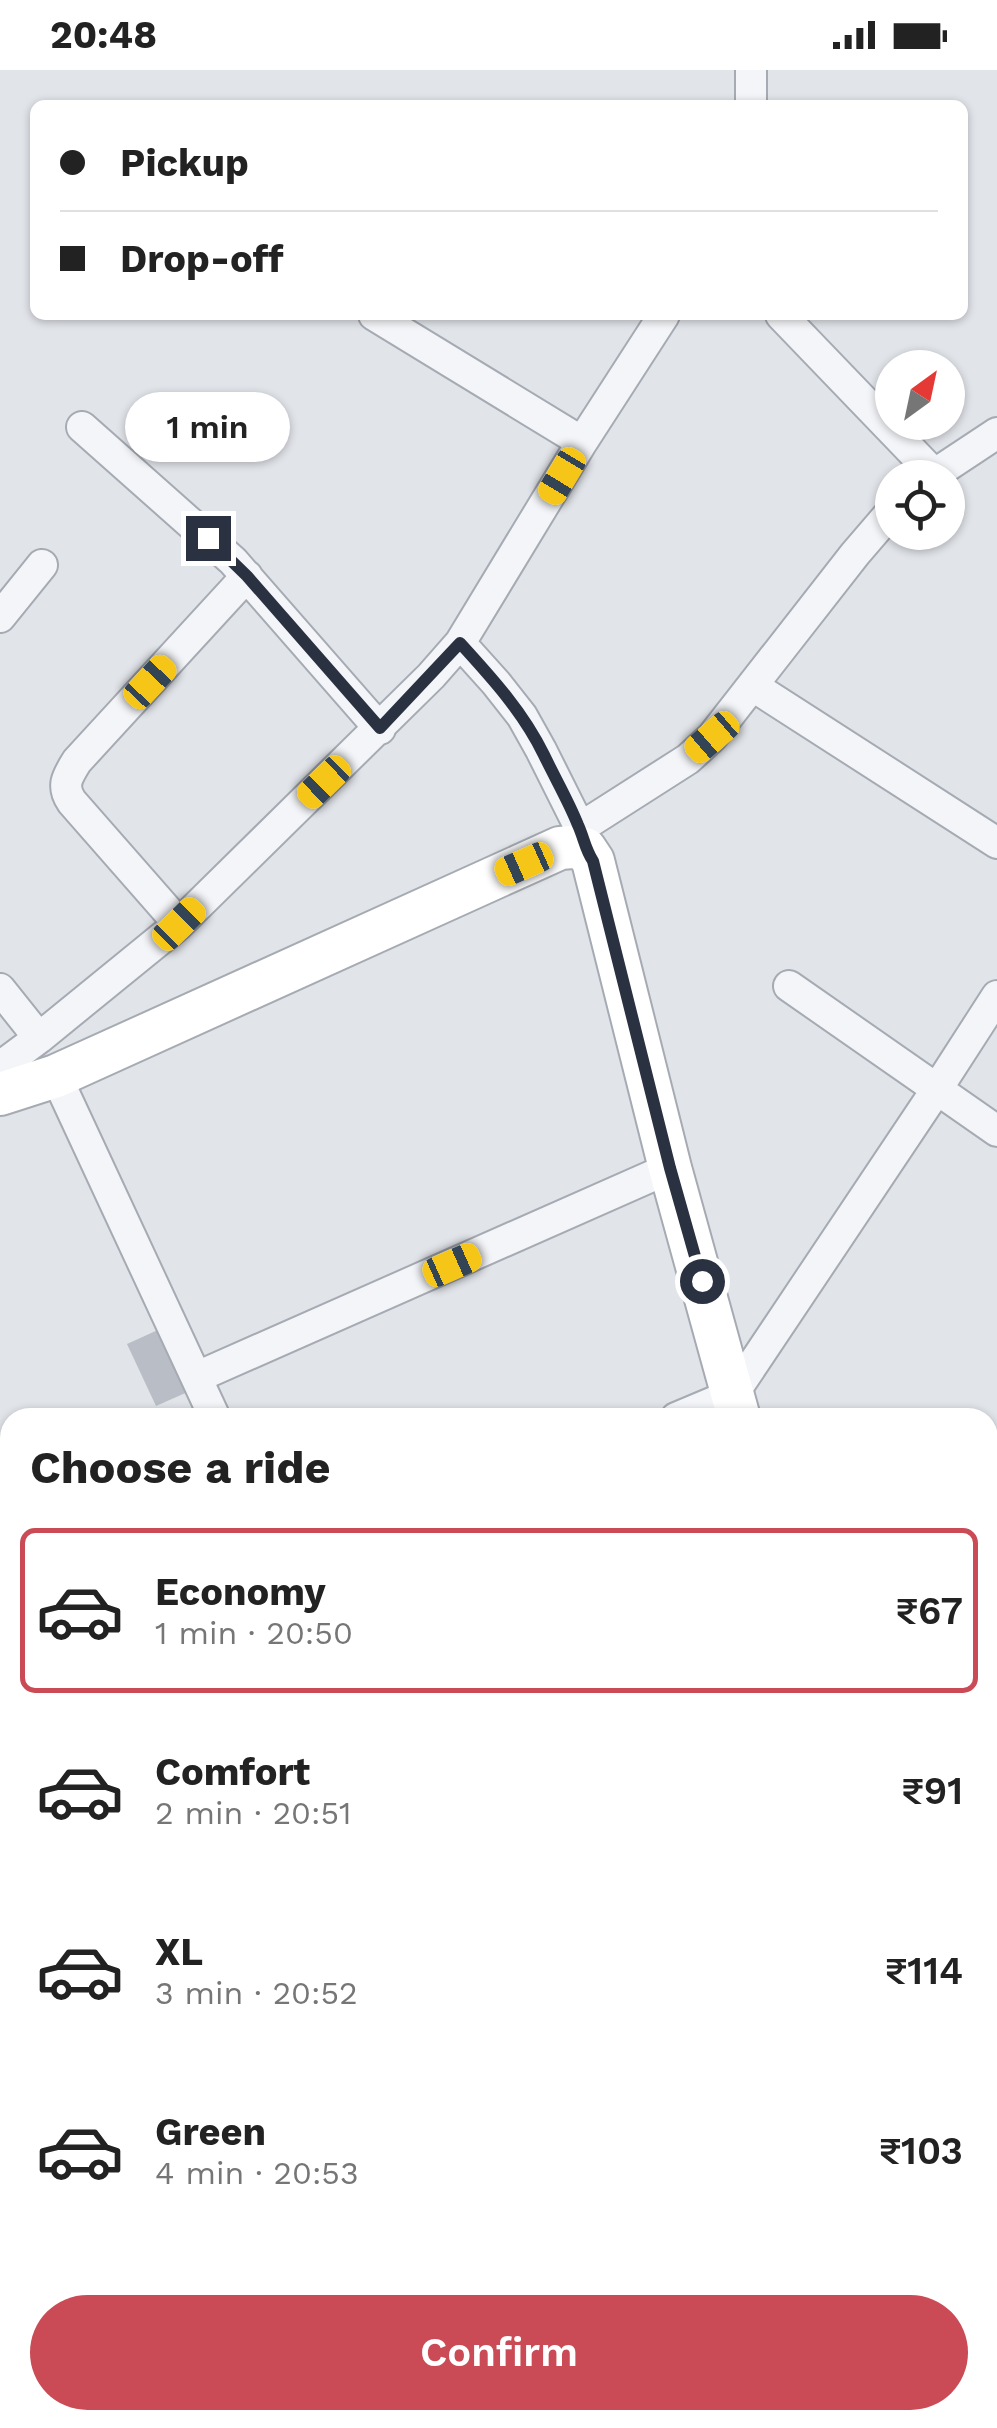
<!DOCTYPE html>
<meta charset="utf-8">
<style>
:root{--surface:#fff;--page:#f2f2f2;--text:#222;--muted:#767676;--line:#e0e0e0;--accent:#ca4b56}
body{margin:0;font-family:"Work Sans",sans-serif;background:var(--page);color:var(--text);height:100vh;display:flex;flex-direction:column;font-size:38px;white-space:nowrap}
*{box-sizing:border-box;margin:0}
p{font-size:32px;color:var(--muted)}
.icon{flex:none;width:55px;height:55px;fill:none;stroke:currentColor;stroke-width:2;stroke-linecap:round;stroke-linejoin:round}
.map{position:relative;flex:1;overflow:hidden}
.panel{position:absolute;left:0px;top:1338px;width:998px;height:1022px;display:flex;flex-direction:column;background:var(--surface);border-radius:30px 30px 0 0;box-shadow:0 2px 8px #0004}
.panel>*{flex:none}
.hud{position:absolute;left:30px;top:30px;width:938px;height:220px;border-radius:15px;box-shadow:0 2px 8px #0004;display:grid;align-content:center;height:220px;padding:0 30px;background:var(--surface)}
.needle{width:65px;rotate:33deg}
.controls{position:absolute;left:875px;top:280px;display:grid;gap:20px}
.controls a{display:grid;place-items:center;width:90px;height:90px;border-radius:50%;background:var(--surface);box-shadow:0 2px 8px #0004;font-size:50px}
.end{position:absolute;width:45px;height:45px;margin:-22px;border:12px solid #2a3141;background:#fff;box-shadow:0 0 0 5px #fff}
.from{border-radius:50%}
.bubble{position:absolute;height:70px;border-radius:35px;background:var(--surface);box-shadow:0 2px 8px #0004;font-size:32px;font-weight:600;line-height:70px;text-align:center}
.car{position:absolute;width:30px;height:60px;margin:-30px -15px;border-radius:12px;box-shadow:0 0 8px 2px #0007;background:linear-gradient(#f5c518 24%,#345 0 40%,#f5c518 0 76%,#345 0 86%,#f5c518 0)}
.hud b{display:flex;align-items:center;gap:35px;height:95px;font-size:38px}
.hud b+b{border-top:2px solid var(--line)}
.hud i{width:25px;height:25px;background:var(--text)}
ul{padding:0;list-style:none}
li{display:flex;align-items:center;gap:30px;height:165px;margin:0 20px 15px;padding:0 10px;border:5px solid transparent;border-radius:15px}
li div{flex:1}
li b{display:block;font-size:38px}
li em{font-style:normal;font-weight:600}
li.active{border-color:var(--accent)}
li>.icon{width:90px;height:90px;stroke-width:1.5}
h2{padding:0 30px;font-size:45px;line-height:120px}
.primary-button{display:flex;gap:20px;margin-top:auto;padding:20px 30px}
.primary-button a{flex:1;height:115px;border-radius:60px;background:var(--accent);color:#fff;font-size:40px;font-weight:600;line-height:115px;text-align:center}
.status{display:flex;justify-content:space-between;align-items:center;height:70px;padding:0 50px;background:var(--surface);direction:ltr}
.status svg{height:28px;fill:currentColor}
.map>svg:first-child{display:block}
</style>
<div class="status"><b>20:48</b><svg viewBox="0 0 49 12"><path d="M0 12V9h3v3zM5 12V6h3v6zM10 12V3h3v9zM15 12V0h3v12zM26 1h20v11H26zM47 4h2v5h-2z"/></svg></div>
<div class="map">
<svg width="997" height="2358" viewBox="0 0 997 2358">
<rect width="100%" height="100%" fill="#e1e4e9"/>
<path fill="#b9bdc6" d="M 171,1254 L 199,1317 L 156,1336 L 127,1274 Z"/>
<g fill="none" stroke-linecap="round" stroke-linejoin="round">
<g stroke="#a6abb3" stroke-width="34">
<path id="street" d="M 751,0 L 751,35
M 374,245 L 582,372
M 781,245 L 933,403
M 82,357 L 233,491 L 380,659
M 929,408 L 997,363
M 0,547 L 42,495
M 460,573 L 496,613 L 522,646 L 541,680 L 580,758 L 585,777
M 753,616 L 997,773
M 580,758 L 688,689 L 712,667 L 855,484 L 892,441
M 179,854 L 72,732 C 61,716 67,707 77,691 L 247,506
M 789,916 L 997,1061
M 0,919 L 39,968
M 0,997 L 39,968 L 179,854 L 431,606 L 460,573 L 582,372 L 664,245
M 56,1006 L 215,1348
M 197,1307 L 670,1098
M 676,1348 L 733,1324 L 937,1019 L 997,926
M 988,1397 L 997,1382
M 988,1787 L 997,1793
M 0,2229 L 10,2236
M 988,2297 L 997,2282
M 189,2350 L 201,2358
M 932,2350 L 944,2358
M 408,2358 L 413,2350
M 704,2358 L 709,2350"/>
</g>
<g stroke="#a6abb3" stroke-width="46">
<path id="secondary" d="M 0,1024 L 56,1006 L 560,778 L 573,777 L 585,779 L 593,791 L 670,1098 L 739,1348
M 988,2321 L 997,2358"/>
</g>
<use href="#street" stroke="#f4f5f8" stroke-width="30"/>
<use href="#secondary" stroke="#fff" stroke-width="42"/>
</g>
<g fill="none" stroke-linecap="round" stroke-linejoin="round">
<path stroke="#2a3141" stroke-width="12" d="M 208,468 L 247,506 L 380,658 L 460,573 C 492,608 523,642 544,685 C 555,708 569,732 578,755 C 584,768 585,779 593,791 L 670,1098 L 702,1211"/>
</g>
</svg>
<div class="controls">
<a><svg class="needle" viewBox="-14 -14 28 28"><path d="M0-13l5 13h-10z" fill="#e53935"/><path d="M0 13l5-13h-10z" fill="#767676"/></svg></a>
<a><svg class="icon" aria-label="locate" viewBox="0 0 24 24"><circle cx="12" cy="12" r="6"/><path d="M12 2v4M12 18v4M2 12h4M18 12h4"/></svg></a>
</div>
<i class="end from" style="left:702px;top:1211px"></i>
<i class="end" style="left:208px;top:468px"></i>
<div class="bubble" style="left:125px;top:322px;width:165px">1 min</div>
<i class="car" style="left:562px;top:406px;rotate:211deg"></i>
<i class="car" style="left:150px;top:612px;rotate:43deg"></i>
<i class="car" style="left:712px;top:667px;rotate:229deg"></i>
<i class="car" style="left:324px;top:712px;rotate:226deg"></i>
<i class="car" style="left:524px;top:794px;rotate:246deg"></i>
<i class="car" style="left:179px;top:854px;rotate:45deg"></i>
<i class="car" style="left:452px;top:1195px;rotate:66deg"></i>
<div class="hud">
<b><i class="from"></i>Pickup</b>
<b><i></i>Drop-off</b>
</div>
<section class="panel">
<h2>Choose a ride</h2>
<ul>
<li class="active"><svg class="icon" aria-label="car" viewBox="0 0 24 24"><path d="M5 17H2v-5l4-1 3-4h7l3 4 3 1v5h-3M9 17h6M6 11h13"/><circle cx="7" cy="17" r="2"/><circle cx="17" cy="17" r="2"/></svg><div><b>Economy</b><p>1 min · 20:50</p></div><em>₹67</em></li>
<li><svg class="icon" aria-label="car" viewBox="0 0 24 24"><path d="M5 17H2v-5l4-1 3-4h7l3 4 3 1v5h-3M9 17h6M6 11h13"/><circle cx="7" cy="17" r="2"/><circle cx="17" cy="17" r="2"/></svg><div><b>Comfort</b><p>2 min · 20:51</p></div><em>₹91</em></li>
<li><svg class="icon" aria-label="car" viewBox="0 0 24 24"><path d="M5 17H2v-5l4-1 3-4h7l3 4 3 1v5h-3M9 17h6M6 11h13"/><circle cx="7" cy="17" r="2"/><circle cx="17" cy="17" r="2"/></svg><div><b>XL</b><p>3 min · 20:52</p></div><em>₹114</em></li>
<li><svg class="icon" aria-label="car" viewBox="0 0 24 24"><path d="M5 17H2v-5l4-1 3-4h7l3 4 3 1v5h-3M9 17h6M6 11h13"/><circle cx="7" cy="17" r="2"/><circle cx="17" cy="17" r="2"/></svg><div><b>Green</b><p>4 min · 20:53</p></div><em>₹103</em></li>
</ul>
<div class="primary-button"><a>Confirm</a></div>
</section>
</div>
